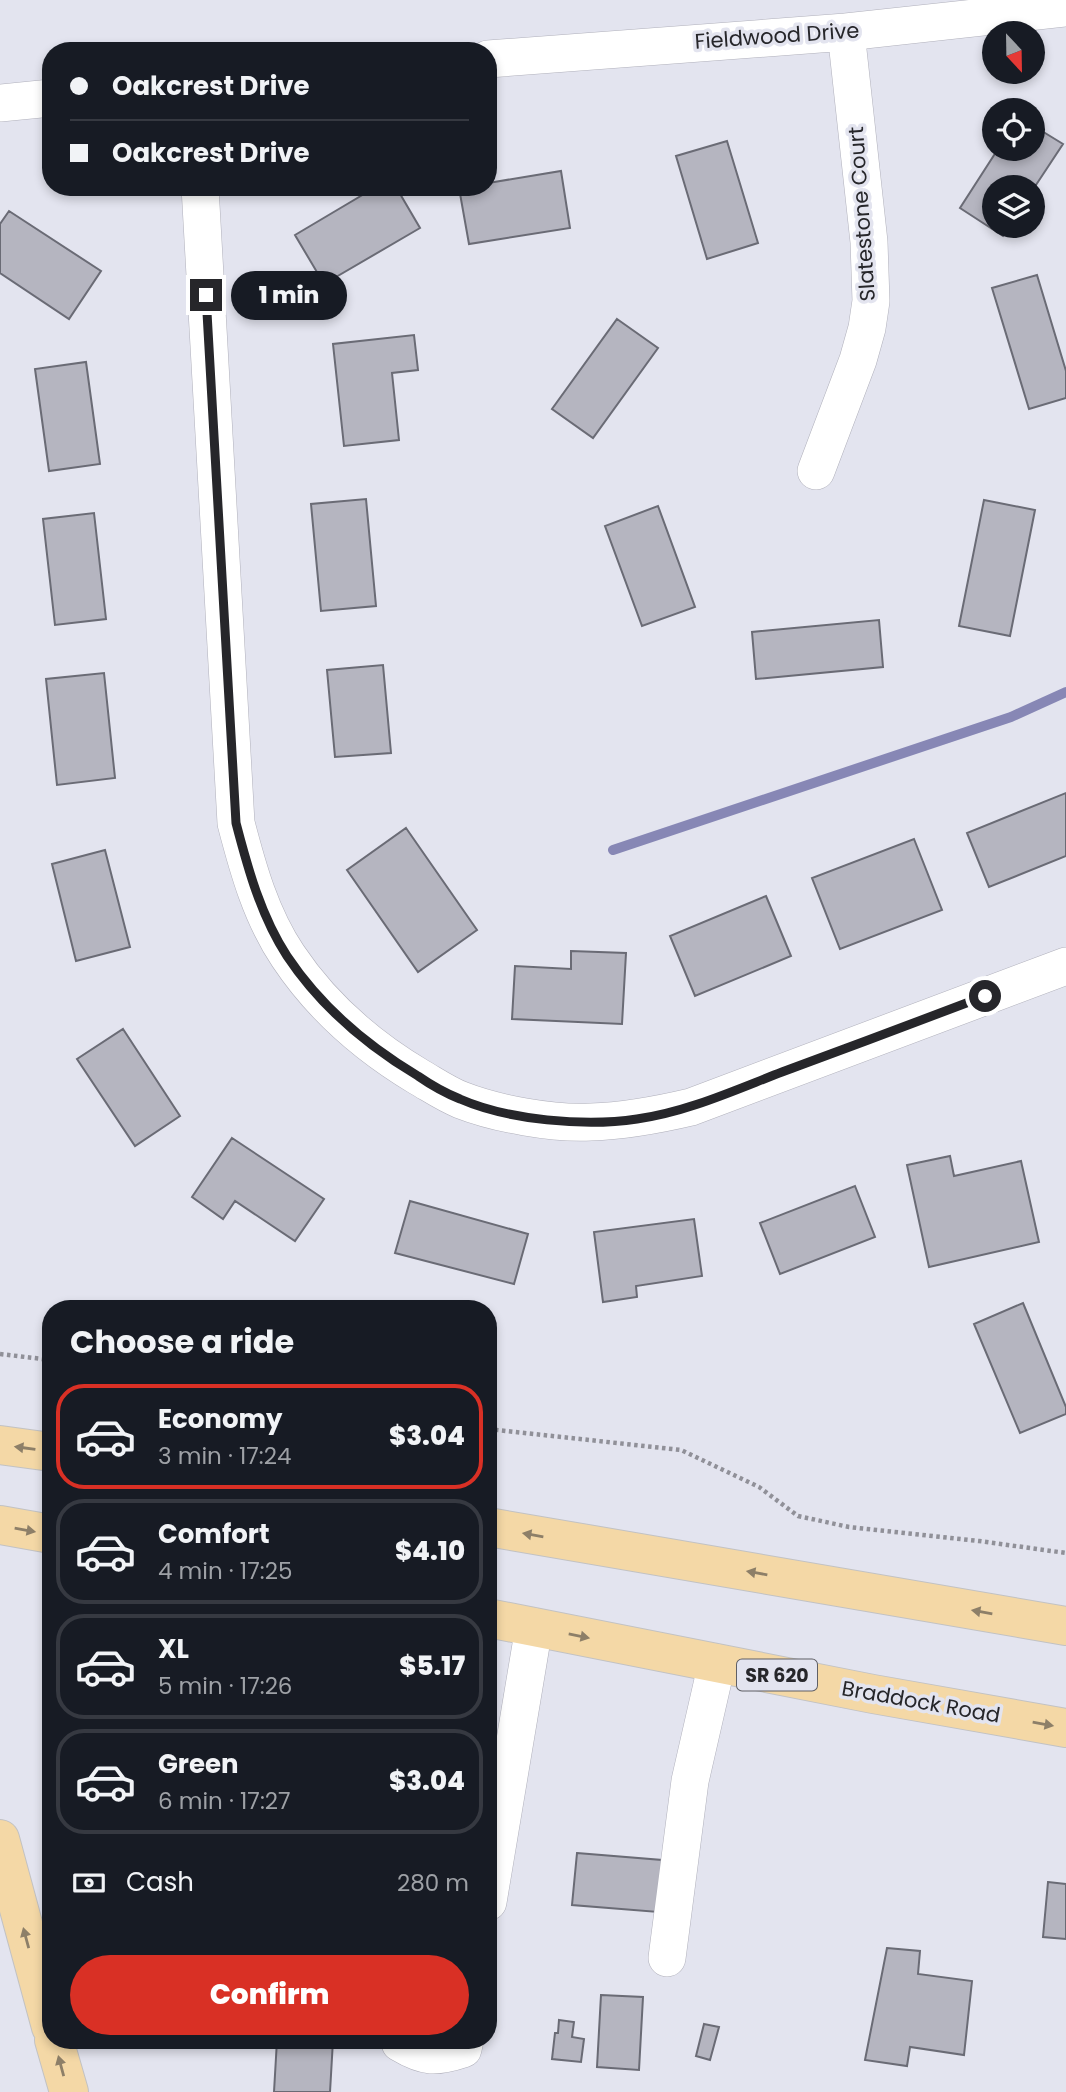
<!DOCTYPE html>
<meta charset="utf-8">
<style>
:root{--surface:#171b24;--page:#242831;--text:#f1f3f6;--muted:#9ea1a6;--line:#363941;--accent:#d93025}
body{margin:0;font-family:Poppins,sans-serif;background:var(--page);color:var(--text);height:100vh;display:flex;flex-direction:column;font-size:26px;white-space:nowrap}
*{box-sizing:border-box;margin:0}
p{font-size:23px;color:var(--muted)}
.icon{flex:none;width:38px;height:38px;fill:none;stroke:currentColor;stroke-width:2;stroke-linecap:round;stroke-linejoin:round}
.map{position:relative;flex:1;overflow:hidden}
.details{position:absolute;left:42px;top:1300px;width:455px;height:749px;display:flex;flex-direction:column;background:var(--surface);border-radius:28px;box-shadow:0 4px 10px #0003}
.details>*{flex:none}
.hud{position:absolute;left:42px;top:42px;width:455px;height:154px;border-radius:28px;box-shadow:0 4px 10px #0003;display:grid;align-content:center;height:154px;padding:0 28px;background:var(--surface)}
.needle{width:46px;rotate:158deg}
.fabs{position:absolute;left:982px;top:21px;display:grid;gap:14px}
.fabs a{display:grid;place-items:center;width:63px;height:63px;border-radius:50%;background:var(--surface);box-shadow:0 4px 10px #0003;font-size:35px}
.end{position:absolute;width:32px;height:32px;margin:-16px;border:9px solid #26262a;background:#fff;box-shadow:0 0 0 4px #fff}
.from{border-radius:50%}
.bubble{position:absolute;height:49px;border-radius:24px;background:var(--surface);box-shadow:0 4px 10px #0003;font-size:23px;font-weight:800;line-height:49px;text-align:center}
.hud b{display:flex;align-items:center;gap:24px;height:66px;font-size:26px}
.hud b+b{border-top:2px solid var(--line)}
.hud i{width:18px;height:18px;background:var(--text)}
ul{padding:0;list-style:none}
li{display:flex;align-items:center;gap:21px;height:105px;margin:0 14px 10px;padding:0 14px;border:4px solid var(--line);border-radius:28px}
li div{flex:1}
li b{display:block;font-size:26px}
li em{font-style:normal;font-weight:800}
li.active{border-color:var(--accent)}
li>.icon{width:63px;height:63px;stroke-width:1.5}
h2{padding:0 28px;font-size:32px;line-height:84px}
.pay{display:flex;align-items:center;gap:18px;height:77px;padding:0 28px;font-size:26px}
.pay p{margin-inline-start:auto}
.button{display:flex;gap:14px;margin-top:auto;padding:14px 28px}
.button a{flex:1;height:80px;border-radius:42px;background:var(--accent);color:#fff;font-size:28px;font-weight:800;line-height:80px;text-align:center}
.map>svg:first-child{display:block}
</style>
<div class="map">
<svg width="1066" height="2092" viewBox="0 0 1066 2092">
<rect width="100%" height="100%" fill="#e3e4ef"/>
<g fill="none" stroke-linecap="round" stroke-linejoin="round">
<path stroke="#8787b5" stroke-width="10" d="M 613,850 L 1011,717 L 1066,692"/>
</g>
<path fill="#b5b5c0" stroke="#6a6b75" stroke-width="2" d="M 1032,125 L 1063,144 L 1032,191 L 1032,187 L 994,187 L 994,226 L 1010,226 L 1003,236 L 960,208 L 998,149 L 1032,149 Z
M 727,141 L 758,243 L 707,259 L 676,156 Z
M 561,171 L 570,228 L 469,244 L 459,188 L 488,187 L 488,183 Z
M 376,187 L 396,187 L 420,228 L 324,284 L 295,235 Z
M 9,211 L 101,271 L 69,319 L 0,273 L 0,224 Z
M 1037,275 L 1066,371 L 1066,398 L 1029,409 L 992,288 Z
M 617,319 L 658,348 L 593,438 L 552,409 Z
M 414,335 L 418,370 L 392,373 L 399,440 L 344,446 L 333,344 Z
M 86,362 L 100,464 L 49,471 L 35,369 Z
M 366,499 L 376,606 L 321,611 L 311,504 Z
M 984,500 L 1035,510 L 1010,636 L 959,626 Z
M 658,506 L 695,607 L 642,626 L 605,526 Z
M 94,513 L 106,619 L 55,625 L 43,519 Z
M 879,620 L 883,667 L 756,679 L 752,632 Z
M 383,665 L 391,753 L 335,757 L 327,670 Z
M 104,673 L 115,778 L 57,785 L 46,679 Z
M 1066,793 L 1066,856 L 989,887 L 967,833 Z
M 406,828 L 477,930 L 418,972 L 347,870 Z
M 914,839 L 942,910 L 840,949 L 812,878 Z
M 105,850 L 130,947 L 76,961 L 52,864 Z
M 766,896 L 791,956 L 695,996 L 670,936 Z
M 571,951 L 626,953 L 622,1024 L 512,1019 L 515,966 L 571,969 Z
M 123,1029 L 180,1116 L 135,1146 L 77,1059 Z
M 232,1138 L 324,1199 L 295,1241 L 235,1201 L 223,1219 L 192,1197 Z
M 950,1156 L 954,1176 L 1021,1161 L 1039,1242 L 929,1267 L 907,1165 Z
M 855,1186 L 875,1237 L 780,1274 L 760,1223 Z
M 410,1201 L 528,1234 L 514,1284 L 395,1253 Z
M 694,1219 L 702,1276 L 636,1286 L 637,1297 L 603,1302 L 594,1232 Z
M 1023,1303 L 1066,1407 L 1066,1414 L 1020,1433 L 974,1324 Z
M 577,1853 L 662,1860 L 658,1912 L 572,1905 Z
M 1048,1882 L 1066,1884 L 1066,1939 L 1043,1937 Z
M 887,1948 L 920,1951 L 918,1974 L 972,1981 L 964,2055 L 910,2047 L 907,2066 L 865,2060 Z
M 601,1995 L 643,1997 L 639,2070 L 597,2067 Z
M 559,2020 L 574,2022 L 572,2037 L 584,2039 L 581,2062 L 552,2059 L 555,2033 L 558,2033 Z
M 704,2024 L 719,2027 L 710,2060 L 696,2056 Z
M 277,2040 L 333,2040 L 330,2092 L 274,2092 Z"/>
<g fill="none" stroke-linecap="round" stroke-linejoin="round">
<g stroke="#b0b0bb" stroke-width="38">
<path id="minor" d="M 488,59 L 846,32 L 1066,8
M 0,103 L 51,98
M 200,187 L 236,823 C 248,869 261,916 288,956 C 322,1007 367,1046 419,1077 C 433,1085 446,1094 461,1100 C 497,1114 553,1124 591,1122 C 626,1121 657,1115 691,1107 L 1066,966
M 816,471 L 858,360 L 867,328 L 871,301 L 869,242 L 846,32
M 488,1902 L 534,1627
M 667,1958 L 690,1781 L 717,1663
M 399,2040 L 400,2043 C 425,2058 436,2058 463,2049 L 465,2040"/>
</g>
<g stroke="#c2c2c3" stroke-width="40">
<path id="major" d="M 0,1445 L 51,1452
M 0,1525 L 51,1534
M 488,1527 L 1066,1626
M 488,1618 L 873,1694 L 1066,1728
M 0,1839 L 51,2027
M 54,2040 L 69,2092"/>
</g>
<path stroke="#909098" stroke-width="4.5" stroke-dasharray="3.5 3.5" stroke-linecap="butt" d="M 0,1354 L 51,1360
M 488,1429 L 681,1450 L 759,1487 L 798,1516 L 849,1527 L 979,1541 L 1066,1553"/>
<use href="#minor" stroke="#fff" stroke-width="37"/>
<use href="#major" stroke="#f4d8a6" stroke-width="38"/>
</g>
<defs><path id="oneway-solid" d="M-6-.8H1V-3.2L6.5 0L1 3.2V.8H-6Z" transform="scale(1.75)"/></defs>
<g fill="#8d7f68">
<use href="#oneway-solid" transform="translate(25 1448) rotate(-172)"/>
<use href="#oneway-solid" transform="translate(25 1530) rotate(10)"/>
<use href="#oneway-solid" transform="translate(533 1535) rotate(-170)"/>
<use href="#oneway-solid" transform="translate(757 1573) rotate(-170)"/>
<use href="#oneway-solid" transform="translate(982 1612) rotate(-170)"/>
<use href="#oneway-solid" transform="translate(579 1636) rotate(11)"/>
<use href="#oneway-solid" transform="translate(1043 1724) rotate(10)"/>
<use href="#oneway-solid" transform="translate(26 1938) rotate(-105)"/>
<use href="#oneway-solid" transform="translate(61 2066) rotate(-105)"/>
</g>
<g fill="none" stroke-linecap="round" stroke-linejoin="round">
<path stroke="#26262a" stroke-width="9" d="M 206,295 L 236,823 C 248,869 261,916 287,956 C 321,1007 366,1045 418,1076 C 431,1085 445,1093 460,1099 C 508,1120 585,1127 637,1119 C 687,1112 735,1090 782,1072 C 850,1047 917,1022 985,996"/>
</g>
<g text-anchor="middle" stroke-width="7" stroke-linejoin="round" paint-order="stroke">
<rect fill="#e3e4ef" stroke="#5f5f65" stroke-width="2" x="737" y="1659.5" width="80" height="31" rx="5"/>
<g font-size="19" font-weight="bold" fill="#26262a">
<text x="777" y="1682">SR 620</text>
</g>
<g font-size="21" fill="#26262a" stroke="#e3e4ef">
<text transform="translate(777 36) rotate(-4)" y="7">Fieldwood Drive</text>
<text transform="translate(862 214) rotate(-94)" y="7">Slatestone Court</text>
<text transform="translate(921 1702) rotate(10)" y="7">Braddock Road</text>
</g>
</g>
</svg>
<div class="fabs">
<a><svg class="needle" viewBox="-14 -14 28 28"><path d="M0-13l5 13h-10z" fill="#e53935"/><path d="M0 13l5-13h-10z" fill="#9ea1a6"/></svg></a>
<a><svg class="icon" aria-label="locate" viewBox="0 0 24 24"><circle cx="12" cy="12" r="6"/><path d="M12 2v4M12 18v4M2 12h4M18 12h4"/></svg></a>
<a><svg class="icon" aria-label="layers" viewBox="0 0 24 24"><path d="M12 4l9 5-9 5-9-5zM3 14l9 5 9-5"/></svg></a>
</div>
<i class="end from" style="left:985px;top:996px"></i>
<i class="end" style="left:206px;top:295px"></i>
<div class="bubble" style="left:231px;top:271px;width:116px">1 min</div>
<div class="hud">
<b><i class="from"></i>Oakcrest Drive</b>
<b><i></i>Oakcrest Drive</b>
</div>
<section class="details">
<h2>Choose a ride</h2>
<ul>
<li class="active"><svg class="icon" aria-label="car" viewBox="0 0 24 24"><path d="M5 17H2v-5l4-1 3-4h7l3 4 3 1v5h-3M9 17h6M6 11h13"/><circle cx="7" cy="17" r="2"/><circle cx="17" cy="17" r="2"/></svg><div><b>Economy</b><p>3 min · 17:24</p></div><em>$3.04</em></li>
<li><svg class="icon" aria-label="car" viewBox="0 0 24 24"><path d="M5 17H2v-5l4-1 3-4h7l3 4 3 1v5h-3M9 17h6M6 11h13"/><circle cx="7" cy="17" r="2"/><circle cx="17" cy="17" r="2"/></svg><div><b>Comfort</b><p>4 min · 17:25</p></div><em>$4.10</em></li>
<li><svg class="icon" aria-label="car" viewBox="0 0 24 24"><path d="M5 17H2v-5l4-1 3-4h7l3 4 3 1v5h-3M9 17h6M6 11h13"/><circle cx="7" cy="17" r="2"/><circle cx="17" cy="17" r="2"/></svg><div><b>XL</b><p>5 min · 17:26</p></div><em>$5.17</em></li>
<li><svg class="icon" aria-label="car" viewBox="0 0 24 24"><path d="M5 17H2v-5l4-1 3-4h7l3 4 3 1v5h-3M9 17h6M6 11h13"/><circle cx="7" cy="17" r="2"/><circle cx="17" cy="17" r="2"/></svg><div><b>Green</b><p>6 min · 17:27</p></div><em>$3.04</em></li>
</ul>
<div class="pay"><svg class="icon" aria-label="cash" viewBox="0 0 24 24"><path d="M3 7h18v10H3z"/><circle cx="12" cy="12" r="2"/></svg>Cash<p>280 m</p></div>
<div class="button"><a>Confirm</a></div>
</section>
</div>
